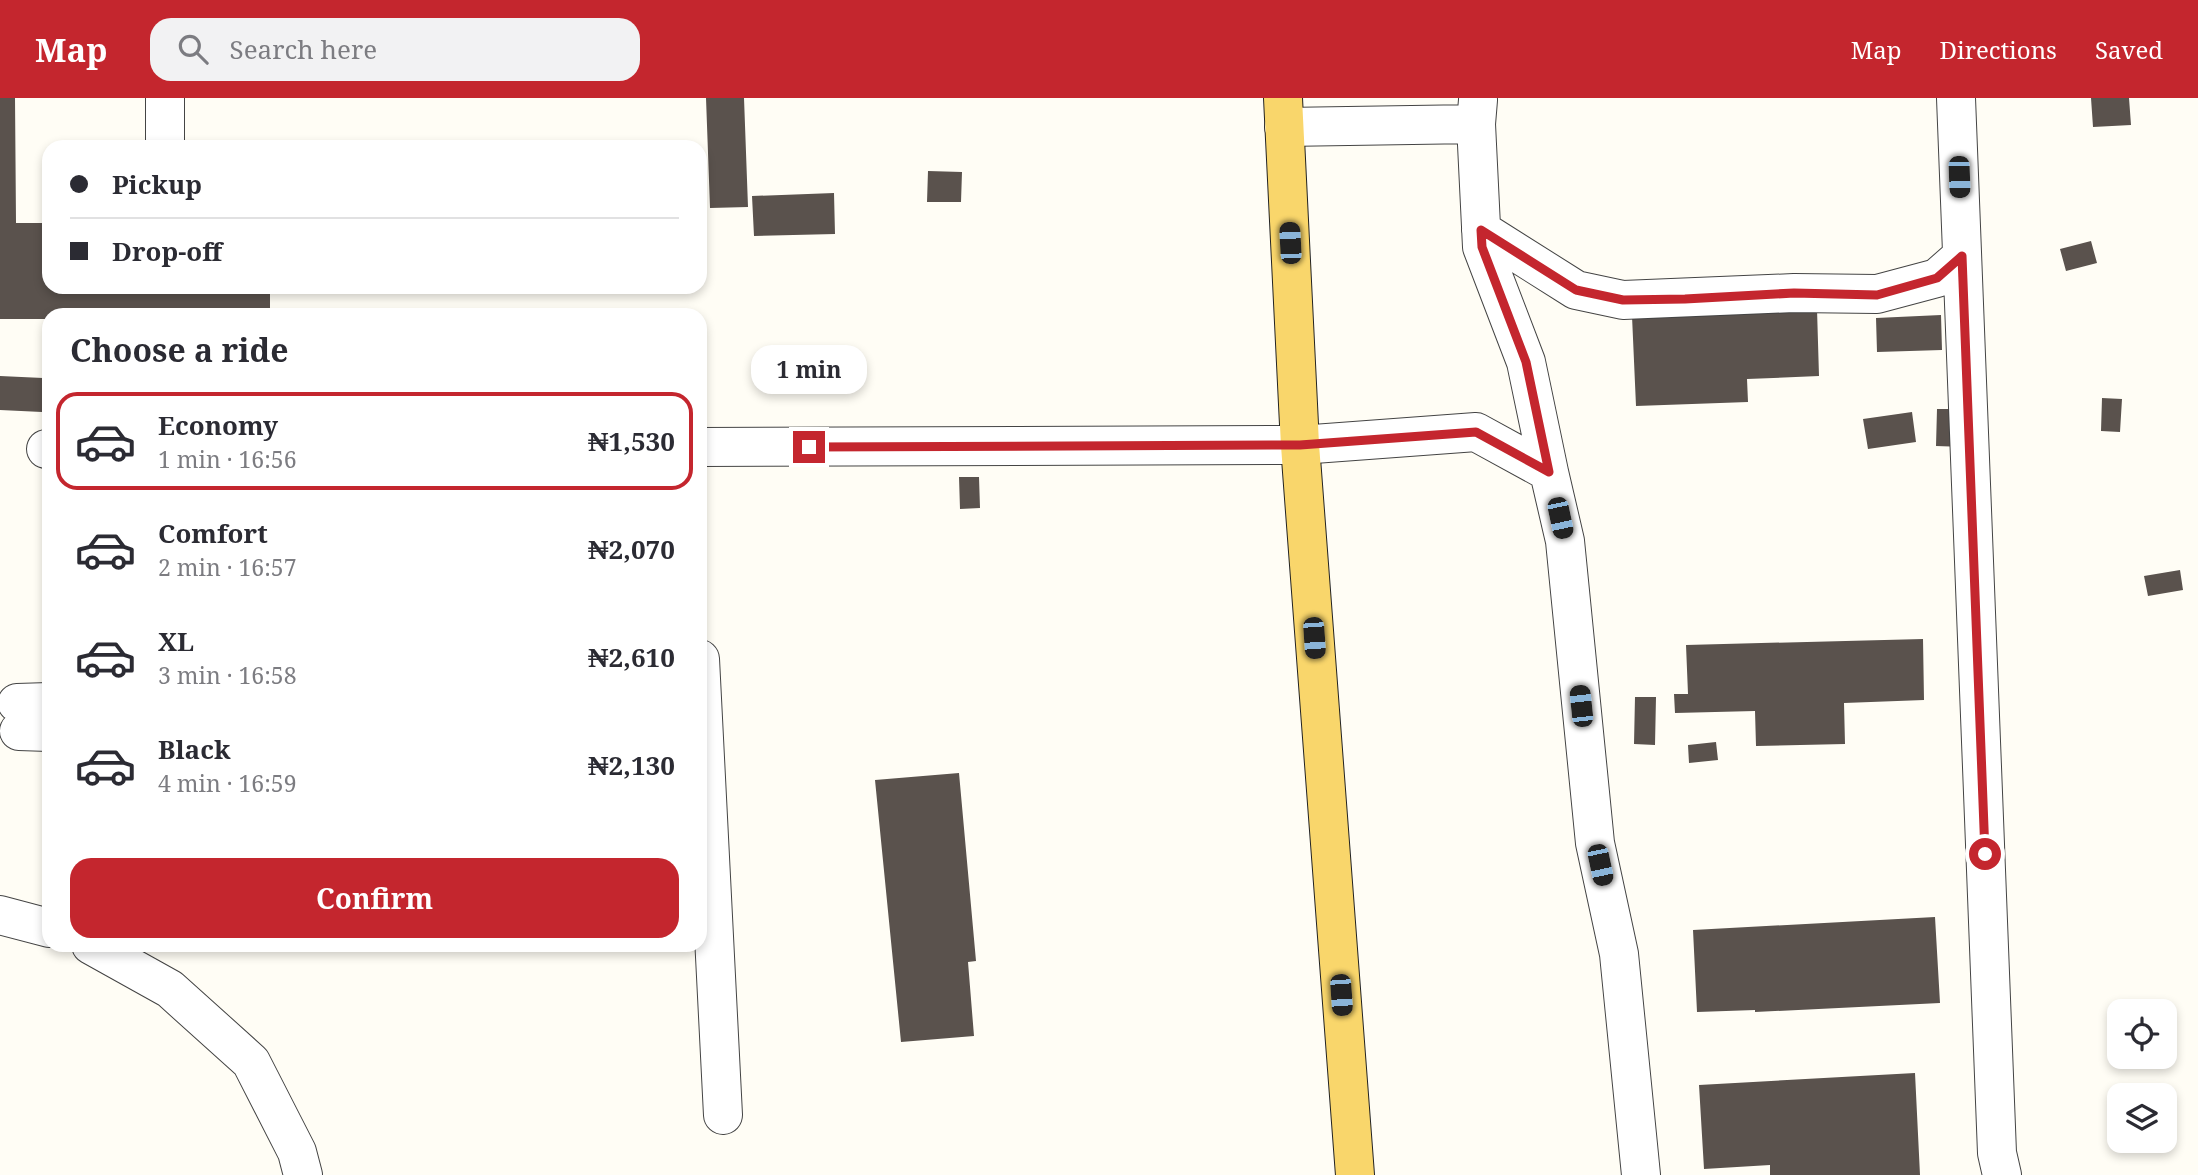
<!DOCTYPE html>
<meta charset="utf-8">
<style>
:root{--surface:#fff;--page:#f2f2f3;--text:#2b2b33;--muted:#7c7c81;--line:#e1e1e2;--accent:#c4262e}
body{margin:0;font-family:"Noto Serif",serif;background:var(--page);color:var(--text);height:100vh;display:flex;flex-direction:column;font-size:26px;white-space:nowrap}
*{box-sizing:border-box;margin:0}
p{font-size:23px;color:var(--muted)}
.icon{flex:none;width:38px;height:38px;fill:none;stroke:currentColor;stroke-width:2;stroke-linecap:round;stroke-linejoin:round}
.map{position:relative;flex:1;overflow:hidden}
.drawer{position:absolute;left:42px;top:210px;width:665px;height:644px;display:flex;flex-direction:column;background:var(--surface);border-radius:21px;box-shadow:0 4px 10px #0003}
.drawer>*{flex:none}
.banner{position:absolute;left:42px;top:42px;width:665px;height:154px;border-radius:21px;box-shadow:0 4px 10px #0003;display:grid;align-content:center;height:154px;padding:0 28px;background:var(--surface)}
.buttons{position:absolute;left:2107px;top:901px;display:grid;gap:14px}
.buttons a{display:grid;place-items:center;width:70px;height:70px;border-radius:14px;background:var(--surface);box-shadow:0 4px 10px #0003;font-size:35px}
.end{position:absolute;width:32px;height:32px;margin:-16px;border:9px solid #c4262e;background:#fff;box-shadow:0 0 0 4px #fff}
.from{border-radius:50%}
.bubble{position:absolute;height:49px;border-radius:21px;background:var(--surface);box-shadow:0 4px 10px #0003;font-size:23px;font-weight:700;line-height:49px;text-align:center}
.car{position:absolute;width:21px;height:42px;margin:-21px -10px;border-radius:9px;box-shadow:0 0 5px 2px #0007;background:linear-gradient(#222 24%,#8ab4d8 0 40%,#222 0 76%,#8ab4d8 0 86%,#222 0)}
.banner b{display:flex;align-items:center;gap:24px;height:66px;font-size:26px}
.banner b+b{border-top:2px solid var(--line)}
.banner i{width:18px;height:18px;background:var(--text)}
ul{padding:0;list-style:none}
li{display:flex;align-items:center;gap:21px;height:98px;margin:0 14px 10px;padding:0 14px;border:4px solid transparent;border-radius:21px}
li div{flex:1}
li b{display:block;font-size:26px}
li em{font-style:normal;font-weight:700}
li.on{border-color:var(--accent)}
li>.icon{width:63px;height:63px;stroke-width:1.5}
h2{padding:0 28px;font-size:32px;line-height:84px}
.button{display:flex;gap:14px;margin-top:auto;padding:14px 28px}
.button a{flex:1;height:80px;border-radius:21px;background:var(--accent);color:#fff;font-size:28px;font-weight:700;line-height:80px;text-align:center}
header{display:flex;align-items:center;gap:42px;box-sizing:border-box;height:98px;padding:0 35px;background:var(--accent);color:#fff}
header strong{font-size:33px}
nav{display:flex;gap:38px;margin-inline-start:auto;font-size:24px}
.search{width:490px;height:63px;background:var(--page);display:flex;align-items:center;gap:18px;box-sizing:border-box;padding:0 24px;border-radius:21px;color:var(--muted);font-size:26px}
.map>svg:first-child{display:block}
</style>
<header>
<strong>Map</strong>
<div class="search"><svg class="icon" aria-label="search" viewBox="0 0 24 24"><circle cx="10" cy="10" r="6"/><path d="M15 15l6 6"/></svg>Search here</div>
<nav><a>Map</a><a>Directions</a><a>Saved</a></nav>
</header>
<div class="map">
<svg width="2198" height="1077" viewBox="0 0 2198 1077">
<rect width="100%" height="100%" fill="#fffdf5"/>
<path fill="#5a524d" d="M 0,0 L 15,0 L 16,125 L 49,125 L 49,189 L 270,189 L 270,217 L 49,217 L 49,221 L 0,221 Z
M 706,0 L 744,0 L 748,109 L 710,110 Z
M 2091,0 L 2129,0 L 2131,27 L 2093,29 Z
M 928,73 L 962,74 L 961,104 L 927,104 Z
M 834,95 L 835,136 L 754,138 L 752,98 Z
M 2091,143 L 2097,165 L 2066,173 L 2060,151 Z
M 1817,211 L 1819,278 L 1747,281 L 1748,304 L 1636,308 L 1632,218 Z
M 1941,217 L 1942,252 L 1877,254 L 1876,220 Z
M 0,278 L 43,280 L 42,314 L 0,312 Z
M 2102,300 L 2122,301 L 2120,334 L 2101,333 Z
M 1937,311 L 1966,311 L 1965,349 L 1936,348 Z
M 1912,314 L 1916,344 L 1868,351 L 1863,321 Z
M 959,379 L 979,379 L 980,410 L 960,411 Z
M 2180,472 L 2183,492 L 2148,498 L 2144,478 Z
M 1923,541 L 1924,602 L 1844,605 L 1845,646 L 1756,648 L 1755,613 L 1675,615 L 1674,596 L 1688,596 L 1686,547 Z
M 1635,599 L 1656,599 L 1655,647 L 1634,646 Z
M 1716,644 L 1718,662 L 1689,665 L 1688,647 Z
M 959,675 L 976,863 L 968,864 L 974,938 L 901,944 L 875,682 Z
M 1935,819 L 1940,905 L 1755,914 L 1755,912 L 1697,914 L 1693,832 Z
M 1915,975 L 1920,1077 L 1770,1077 L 1770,1067 L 1704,1071 L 1699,987 Z"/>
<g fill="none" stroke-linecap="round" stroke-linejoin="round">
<g stroke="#444" stroke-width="40">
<path id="minor" d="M 165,0 L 165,49
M 1956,0 L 1997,1055 L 2002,1077
M 1476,26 L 1482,149 L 1526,264 L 1549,374
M 1284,29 L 1476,26 L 1478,2
M 1481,132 L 1576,192 L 1623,202 L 1794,195 L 1877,196 L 1937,180 L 1962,158
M 700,349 L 1300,347 L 1476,334 L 1549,374 L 1565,443 L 1595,745 L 1619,856 L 1641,1077
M 46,351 L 49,351
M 700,561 L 723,1017
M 17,605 L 49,604
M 19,633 L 49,634
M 0,817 L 49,830
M 91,847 L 170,891 L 251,964 L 297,1054 L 303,1077"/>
</g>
<g stroke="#222" stroke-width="40">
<path id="major" d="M 1283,0 L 1300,347 L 1355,1077"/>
</g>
<use href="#minor" stroke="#fff" stroke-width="38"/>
<use href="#major" stroke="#f9d66b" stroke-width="38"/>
</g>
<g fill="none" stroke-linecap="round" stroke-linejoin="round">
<path stroke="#c4262e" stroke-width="9" d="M 809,349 L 1300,347 L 1476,334 L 1549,374 L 1526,264 L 1482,149 L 1481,132 L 1576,192 L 1623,202 L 1685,201 L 1794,195 L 1877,197 L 1937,180 L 1962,158 L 1985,756"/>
</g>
</svg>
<div class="buttons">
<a><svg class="icon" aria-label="locate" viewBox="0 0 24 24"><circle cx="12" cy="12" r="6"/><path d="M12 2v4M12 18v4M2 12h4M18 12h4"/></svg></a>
<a><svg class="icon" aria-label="layers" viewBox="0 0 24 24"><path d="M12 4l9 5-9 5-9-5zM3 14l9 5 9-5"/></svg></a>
</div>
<i class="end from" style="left:1985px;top:756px"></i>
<i class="end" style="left:809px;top:349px"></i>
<div class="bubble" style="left:751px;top:247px;width:116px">1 min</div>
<i class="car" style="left:1959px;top:79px;rotate:178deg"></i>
<i class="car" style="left:1290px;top:145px;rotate:357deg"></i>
<i class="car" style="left:1560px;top:420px;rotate:168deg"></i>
<i class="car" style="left:1314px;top:540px;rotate:176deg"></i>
<i class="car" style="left:1581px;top:608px;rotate:354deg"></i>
<i class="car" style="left:1600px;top:767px;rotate:168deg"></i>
<i class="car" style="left:1341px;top:897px;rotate:176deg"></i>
<div class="banner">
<b><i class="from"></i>Pickup</b>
<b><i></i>Drop-off</b>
</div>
<section class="drawer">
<h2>Choose a ride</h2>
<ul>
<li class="on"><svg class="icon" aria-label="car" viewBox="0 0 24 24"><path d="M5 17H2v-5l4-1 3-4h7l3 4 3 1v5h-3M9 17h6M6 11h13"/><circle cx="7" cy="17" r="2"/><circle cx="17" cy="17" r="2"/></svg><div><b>Economy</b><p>1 min · 16:56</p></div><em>₦1,530</em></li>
<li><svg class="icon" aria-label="car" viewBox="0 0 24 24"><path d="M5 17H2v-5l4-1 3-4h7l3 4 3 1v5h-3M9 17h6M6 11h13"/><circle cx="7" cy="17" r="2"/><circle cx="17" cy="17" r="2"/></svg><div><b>Comfort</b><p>2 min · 16:57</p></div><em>₦2,070</em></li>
<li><svg class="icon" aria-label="car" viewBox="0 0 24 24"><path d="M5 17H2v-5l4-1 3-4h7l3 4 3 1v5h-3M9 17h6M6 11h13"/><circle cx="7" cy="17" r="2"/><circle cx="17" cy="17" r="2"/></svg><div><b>XL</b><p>3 min · 16:58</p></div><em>₦2,610</em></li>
<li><svg class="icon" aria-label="car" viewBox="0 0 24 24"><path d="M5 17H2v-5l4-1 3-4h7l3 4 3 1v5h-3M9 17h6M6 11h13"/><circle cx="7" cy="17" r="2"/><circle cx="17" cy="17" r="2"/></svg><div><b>Black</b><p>4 min · 16:59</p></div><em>₦2,130</em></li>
</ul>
<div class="button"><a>Confirm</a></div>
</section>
</div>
